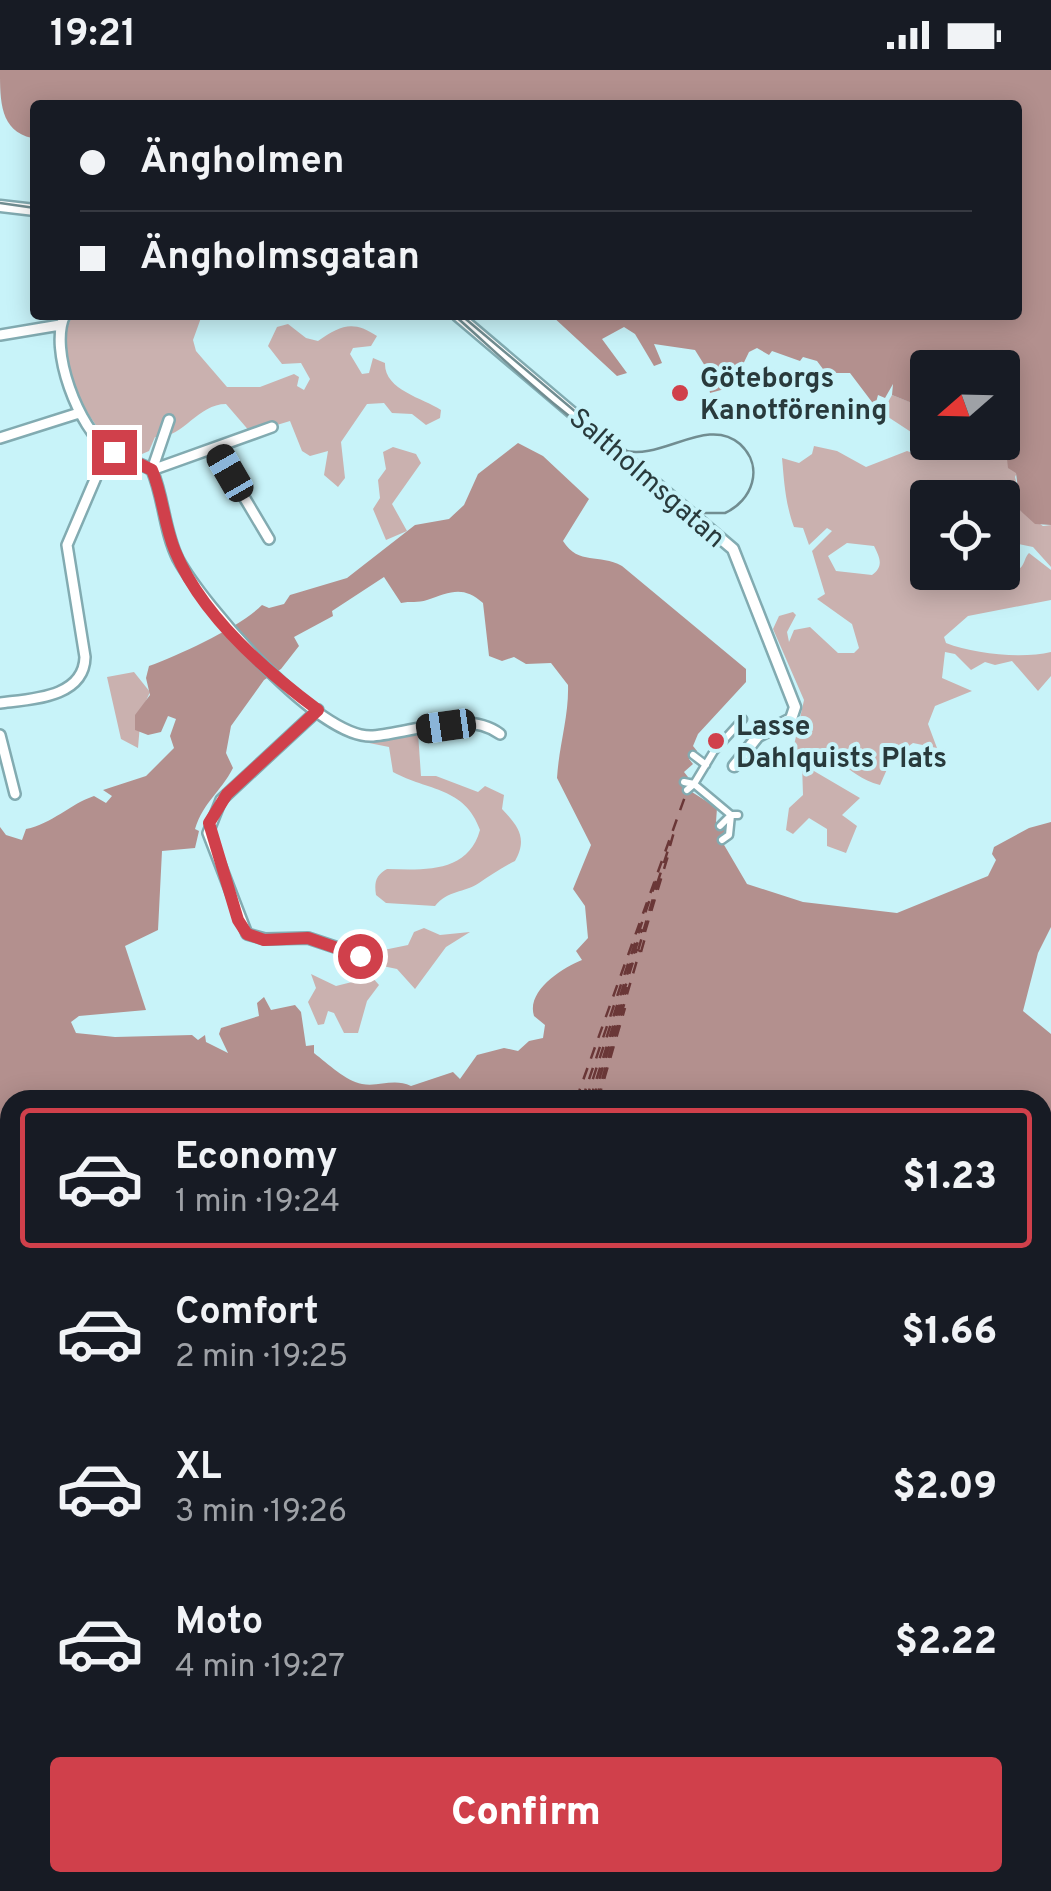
<!DOCTYPE html>
<meta charset="utf-8">
<style>
:root{--surface:#171b24;--page:#242831;--text:#f1f3f6;--muted:#9ea1a6;--line:#363941;--accent:#d0404b}
body{margin:0;font-family:Overpass,sans-serif;background:var(--page);color:var(--text);height:100vh;display:flex;flex-direction:column;font-size:38px;white-space:nowrap}
*{box-sizing:border-box;margin:0}
p{font-size:32px;color:var(--muted)}
.icon{flex:none;width:55px;height:55px;fill:none;stroke:currentColor;stroke-width:2;stroke-linecap:round;stroke-linejoin:round}
.map{position:relative;flex:1;overflow:hidden}
.drawer{position:absolute;left:0px;top:1020px;width:1052px;height:802px;display:flex;flex-direction:column;background:var(--surface);border-radius:30px 30px 0 0;box-shadow:0 5px 25px #0003}
.drawer>*{flex:none}
.top-card{position:absolute;left:30px;top:30px;width:992px;height:220px;border-radius:10px;box-shadow:0 5px 25px #0003;display:grid;align-content:center;height:220px;padding:0 50px;background:var(--surface)}
.needle{width:65px;rotate:250deg}
.fabs{position:absolute;left:910px;top:280px;display:grid;gap:20px}
.fabs a{display:grid;place-items:center;width:110px;height:110px;border-radius:10px;background:var(--surface);box-shadow:0 5px 25px #0003;font-size:50px}
.end{position:absolute;width:45px;height:45px;margin:-22px;border:12px solid #d0404b;background:#fff;box-shadow:0 0 0 5px #fff}
.from{border-radius:50%}
.car{position:absolute;width:30px;height:60px;margin:-30px -15px;border-radius:12px;box-shadow:0 0 8px 2px #0007;background:linear-gradient(#222 24%,#8ab4d8 0 40%,#222 0 76%,#8ab4d8 0 86%,#222 0)}
.top-card b{display:flex;align-items:center;gap:35px;height:95px;font-size:38px}
.top-card b+b{border-top:2px solid var(--line)}
.top-card i{width:25px;height:25px;background:var(--text)}
ul{padding:18px 0 0;list-style:none}
li{display:flex;align-items:center;gap:30px;height:140px;margin:0 20px 15px;padding:0 30px;border:5px solid transparent;border-radius:10px}
li div{flex:1}
li b{display:block;font-size:38px}
li em{font-style:normal;font-weight:800}
li.selected{border-color:var(--accent)}
li>.icon{width:90px;height:90px;stroke-width:1.5}
.button{display:flex;gap:20px;margin-top:auto;padding:20px 50px}
.button a{flex:1;height:115px;border-radius:10px;background:var(--accent);color:#fff;font-size:40px;font-weight:800;line-height:115px;text-align:center}
.status{display:flex;justify-content:space-between;align-items:center;height:70px;padding:0 50px;background:var(--surface);direction:ltr}
.status svg{height:28px;fill:currentColor}
.map>svg:first-child{display:block}
</style>
<div class="status"><b>19:21</b><svg viewBox="0 0 49 12"><path d="M0 12V9h3v3zM5 12V6h3v6zM10 12V3h3v9zM15 12V0h3v12zM26 1h20v11H26zM47 4h2v5h-2z"/></svg></div>
<div class="map">
<svg width="1051" height="1821" viewBox="0 0 1051 1821">
<rect width="100%" height="100%" fill="#c8f3f9"/>
<path fill="#cab1af" fill-rule="evenodd" d="M 73,245 L 202,245 L 193,270 L 196,281 L 227,317 L 260,317 L 294,304 L 299,307 L 297,316 L 304,320 L 310,309 L 301,293 L 282,294 L 268,276 L 277,257 L 288,254 L 306,268 L 318,271 C 341,255 353,250 377,266 L 371,276 L 353,278 L 350,284 L 362,304 L 369,303 L 373,288 L 385,293 C 384,320 423,328 441,340 L 440,348 L 426,355 L 412,344 L 392,343 L 384,333 L 367,334 L 341,372 L 345,408 L 338,417 L 324,405 L 328,381 L 310,386 L 302,381 L 290,351 L 251,363 L 226,334 C 197,334 182,370 155,367 L 149,381 L 135,387 C 93,374 48,284 73,245 Z
M 892,325 L 928,339 L 928,372 L 961,373 L 965,381 L 973,373 L 995,373 L 1001,389 L 1036,364 L 1015,407 L 1018,419 L 1008,416 L 1008,432 L 1043,456 L 1051,455 L 1051,497 L 1033,477 L 1003,471 L 1002,428 L 928,428 L 928,502 C 950,503 1009,514 1022,496 C 1025,492 1025,487 1029,483 L 1051,500 L 1051,530 L 968,546 L 944,567 L 946,573 C 974,584 1022,589 1051,582 L 1051,606 L 1038,621 L 1012,591 L 995,595 L 985,592 L 971,600 L 955,584 L 945,582 L 942,608 L 972,621 L 935,636 L 928,654 L 937,678 L 913,673 L 892,688 L 880,715 C 843,706 841,676 793,680 L 804,630 L 773,559 L 779,546 L 793,542 L 796,545 L 787,562 L 789,572 L 794,560 L 810,557 L 838,583 L 854,583 L 859,578 L 852,554 L 817,529 L 825,524 L 812,481 L 832,461 L 827,458 L 809,475 L 803,458 L 794,457 C 785,433 784,409 782,388 L 799,393 L 812,384 L 814,376 L 837,381 L 866,397 L 907,381 L 925,387 L 911,362 L 882,343 ZM 847,473 L 874,476 C 880,488 884,496 872,505 L 836,501 L 828,486 Z
M 393,377 L 416,384 L 421,393 L 392,434 L 407,461 L 386,470 L 373,439 L 380,428 L 378,410 L 386,399 L 383,382 Z
M 134,602 L 150,622 L 141,642 L 138,678 L 121,669 L 107,607 Z
M 418,663 L 421,706 L 436,706 L 478,722 L 485,716 L 504,725 L 502,739 C 518,756 528,768 515,791 C 501,798 491,805 479,813 C 464,823 448,820 435,836 L 386,833 L 376,825 C 374,812 376,805 387,799 C 425,800 468,803 480,760 C 465,717 428,721 393,702 L 389,677 L 364,672 Z
M 802,694 L 860,728 L 842,745 L 857,756 L 846,783 L 827,776 L 827,759 L 809,748 L 793,764 L 786,760 L 789,738 L 803,725 Z
M 424,858 L 440,865 L 470,862 L 446,877 L 415,919 L 397,899 L 373,894 L 374,882 L 408,875 L 414,862 Z
M 311,904 L 336,916 L 372,907 L 379,915 L 367,931 L 358,963 L 344,963 L 334,943 L 328,941 L 324,954 L 318,955 L 308,932 L 316,918 Z"/>
<path fill="#b3908e" fill-rule="evenodd" d="M 0,0 L 1051,0 L 1051,455 L 1035,454 L 1003,425 L 1008,416 L 1012,421 L 1018,419 L 1016,403 L 1008,398 L 1007,389 L 1001,389 L 995,373 L 1002,372 L 1002,298 L 928,298 L 927,339 L 892,325 L 893,314 L 885,328 L 878,325 L 875,336 L 850,303 L 826,303 L 817,291 L 803,287 L 800,291 L 772,281 L 769,285 L 757,278 L 749,282 L 732,317 L 710,323 L 705,296 L 695,280 L 654,274 L 662,293 L 654,296 L 635,264 L 624,257 L 602,269 L 627,303 L 617,306 L 551,245 L 1018,245 L 1018,35 L 35,35 L 32,68 C 0,61 0,31 0,0 Z
M 518,373 L 543,386 L 589,429 L 563,471 C 579,496 599,483 622,496 L 746,599 L 746,612 L 698,664 L 693,676 L 697,681 L 689,689 L 693,694 L 684,702 L 688,707 L 681,715 L 717,738 L 716,752 L 727,759 L 720,768 L 747,814 L 803,832 L 897,843 L 988,806 L 996,790 L 992,784 L 994,777 L 1029,758 L 1051,752 L 1051,857 L 1038,883 L 1023,941 L 1051,964 L 1051,1073 L 1043,1074 L 1042,1030 L 10,1030 L 10,1812 L 1023,1812 L 1039,1817 L 1044,1806 L 1043,1677 L 1051,1676 L 1051,1821 L 0,1821 L 0,757 L 6,765 L 22,770 L 26,759 C 52,754 70,734 94,726 L 106,733 L 112,726 L 103,720 L 146,706 L 174,678 L 170,666 L 176,649 L 168,646 L 161,662 L 148,665 L 135,660 L 135,645 L 150,625 L 146,608 L 149,596 C 181,584 240,557 262,535 L 269,538 L 284,534 L 290,525 L 347,508 L 415,455 L 449,449 L 464,435 L 478,404 ZM 384,507 L 401,533 C 410,531 418,533 427,530 C 450,522 463,515 483,533 L 489,586 L 502,591 L 514,587 L 526,594 L 551,593 L 568,615 C 569,646 559,675 557,708 L 591,775 L 573,819 L 585,836 L 588,868 L 576,881 L 582,890 C 562,898 526,921 534,946 L 545,955 L 543,968 L 529,971 L 518,981 L 504,978 L 477,985 L 460,1009 L 453,1002 L 411,1016 C 394,1008 379,1017 362,1014 C 346,1011 328,994 314,983 L 314,975 L 306,976 L 301,942 L 295,935 L 271,940 L 264,927 L 257,933 L 259,946 L 221,958 L 219,964 L 228,983 L 206,972 L 205,965 L 198,970 L 192,965 L 115,967 L 76,963 L 71,952 L 79,946 L 146,940 L 125,876 L 158,860 L 162,781 L 195,778 L 199,761 L 195,759 C 204,731 220,723 233,698 L 226,683 L 231,656 L 264,610 L 281,599 L 299,576 L 294,567 L 333,546 L 332,541 Z
M 1047,1165 L 1051,1168 L 1051,1530 L 1043,1530 L 1042,1166 Z"/>
<g fill="none" stroke-linecap="round" stroke-linejoin="round">
<path stroke="#6a3737" stroke-width="2.5" stroke-dasharray="12 10" stroke-linecap="butt" d="M 670,776 L 676,755
M 657,814 L 670,774
M 643,862 L 658,812
M 645,862 L 670,779
M 638,881 L 644,860
M 641,882 L 647,861
M 576,1030 L 687,721
M 582,1030 L 656,811
M 586,1030 L 642,859
M 590,1030 L 637,879
M 593,1030 L 627,917
M 596,1030 L 640,880
M 598,1030 L 625,938
M 0,1239 L 10,1239
M 1042,1307 L 1051,1310
M 1042,1317 L 1051,1321
M 1042,1332 L 1051,1336
M 1042,1348 L 1051,1353
M 1042,1366 L 1051,1371
M 1042,1387 L 1051,1392"/>
<g stroke="#82abb1" stroke-width="11">
<path id="pedestrian" d="M 693,685 L 706,695
M 684,712 L 694,714 L 687,720
M 738,745 L 731,745 L 694,714 L 714,681 L 743,649
M 720,756 L 730,746
M 722,770 L 729,765 L 731,745"/>
</g>
<g stroke="#82abb1" stroke-width="14">
<path id="minor" d="M 65,245 C 48,279 79,359 109,380 C 122,389 139,392 152,400 C 164,428 164,461 178,489 C 203,535 319,670 373,666 C 412,663 467,639 500,664
M 0,265 L 60,255
M 0,368 L 79,343
M 216,380 L 269,469
M 152,400 L 272,357
M 152,400 L 169,350
M 0,633 C 31,629 84,628 85,587 L 67,475 L 108,379
M 318,640 L 221,730 L 208,763 L 247,864 L 265,869 L 308,868 L 365,887
M 0,665 L 15,724"/>
</g>
<g stroke="#82abb1" stroke-width="15">
<path id="tertiary" d="M 0,136 L 35,140
M 457,245 L 733,479 L 795,637 L 791,649 L 758,666 L 734,696"/>
</g>
<use href="#pedestrian" stroke="#fff" stroke-width="6"/>
<use href="#minor" stroke="#fff" stroke-width="9"/>
<use href="#tertiary" stroke="#fff" stroke-width="10"/>
<path stroke="#718d91" stroke-width="2.5" d="M 0,133 L 35,138
M 454,245 C 490,276 583,367 622,380 C 661,392 707,345 740,374 C 765,397 752,431 725,443 L 702,443 L 681,431 L 461,245"/>
</g>
<g fill="none" stroke-linecap="round" stroke-linejoin="round">
<path stroke="#d0404b" stroke-width="12" d="M 114,382 L 152,400 C 163,426 164,455 175,481 C 201,545 264,600 318,640 L 227,724 L 209,753 L 238,850 L 247,864 L 264,870 L 308,868 L 360,886"/>
</g>
<g fill="#d0404b" stroke="#c8f3f9" stroke-width="4">
<circle cx="680" cy="323" r="10"/>
<circle cx="716" cy="671" r="10"/>
</g>
<g text-anchor="middle" stroke-width="8" stroke-linejoin="round" paint-order="stroke">
<g font-size="28" font-weight="bold" fill="#293a3c" stroke="#c8f3f9" text-anchor="start">
<text x="700" y="317">Göteborgs<tspan x="700" dy="32">Kanotförening</tspan></text>
<text x="736" y="665">Lasse<tspan x="736" dy="32">Dahlquists Plats</tspan></text>
</g>
<g font-size="28" fill="#293a3c" stroke="#c8f3f9">
<text transform="translate(648 407) rotate(41)" y="10">Saltholmsgatan</text>
</g>
</g>
</svg>
<div class="fabs">
<a><svg class="needle" viewBox="-14 -14 28 28"><path d="M0-13l5 13h-10z" fill="#e53935"/><path d="M0 13l5-13h-10z" fill="#9ea1a6"/></svg></a>
<a><svg class="icon" aria-label="locate" viewBox="0 0 24 24"><circle cx="12" cy="12" r="6"/><path d="M12 2v4M12 18v4M2 12h4M18 12h4"/></svg></a>
</div>
<i class="end from" style="left:360px;top:886px"></i>
<i class="end" style="left:114px;top:382px"></i>
<i class="car" style="left:230px;top:403px;rotate:330deg"></i>
<i class="car" style="left:446px;top:656px;rotate:262deg"></i>
<div class="top-card">
<b><i class="from"></i>Ängholmen</b>
<b><i></i>Ängholmsgatan</b>
</div>
<section class="drawer">
<ul>
<li class="selected"><svg class="icon" aria-label="car" viewBox="0 0 24 24"><path d="M5 17H2v-5l4-1 3-4h7l3 4 3 1v5h-3M9 17h6M6 11h13"/><circle cx="7" cy="17" r="2"/><circle cx="17" cy="17" r="2"/></svg><div><b>Economy</b><p>1 min · 19:24</p></div><em>$1.23</em></li>
<li><svg class="icon" aria-label="car" viewBox="0 0 24 24"><path d="M5 17H2v-5l4-1 3-4h7l3 4 3 1v5h-3M9 17h6M6 11h13"/><circle cx="7" cy="17" r="2"/><circle cx="17" cy="17" r="2"/></svg><div><b>Comfort</b><p>2 min · 19:25</p></div><em>$1.66</em></li>
<li><svg class="icon" aria-label="car" viewBox="0 0 24 24"><path d="M5 17H2v-5l4-1 3-4h7l3 4 3 1v5h-3M9 17h6M6 11h13"/><circle cx="7" cy="17" r="2"/><circle cx="17" cy="17" r="2"/></svg><div><b>XL</b><p>3 min · 19:26</p></div><em>$2.09</em></li>
<li><svg class="icon" aria-label="car" viewBox="0 0 24 24"><path d="M5 17H2v-5l4-1 3-4h7l3 4 3 1v5h-3M9 17h6M6 11h13"/><circle cx="7" cy="17" r="2"/><circle cx="17" cy="17" r="2"/></svg><div><b>Moto</b><p>4 min · 19:27</p></div><em>$2.22</em></li>
</ul>
<div class="button"><a>Confirm</a></div>
</section>
</div>
